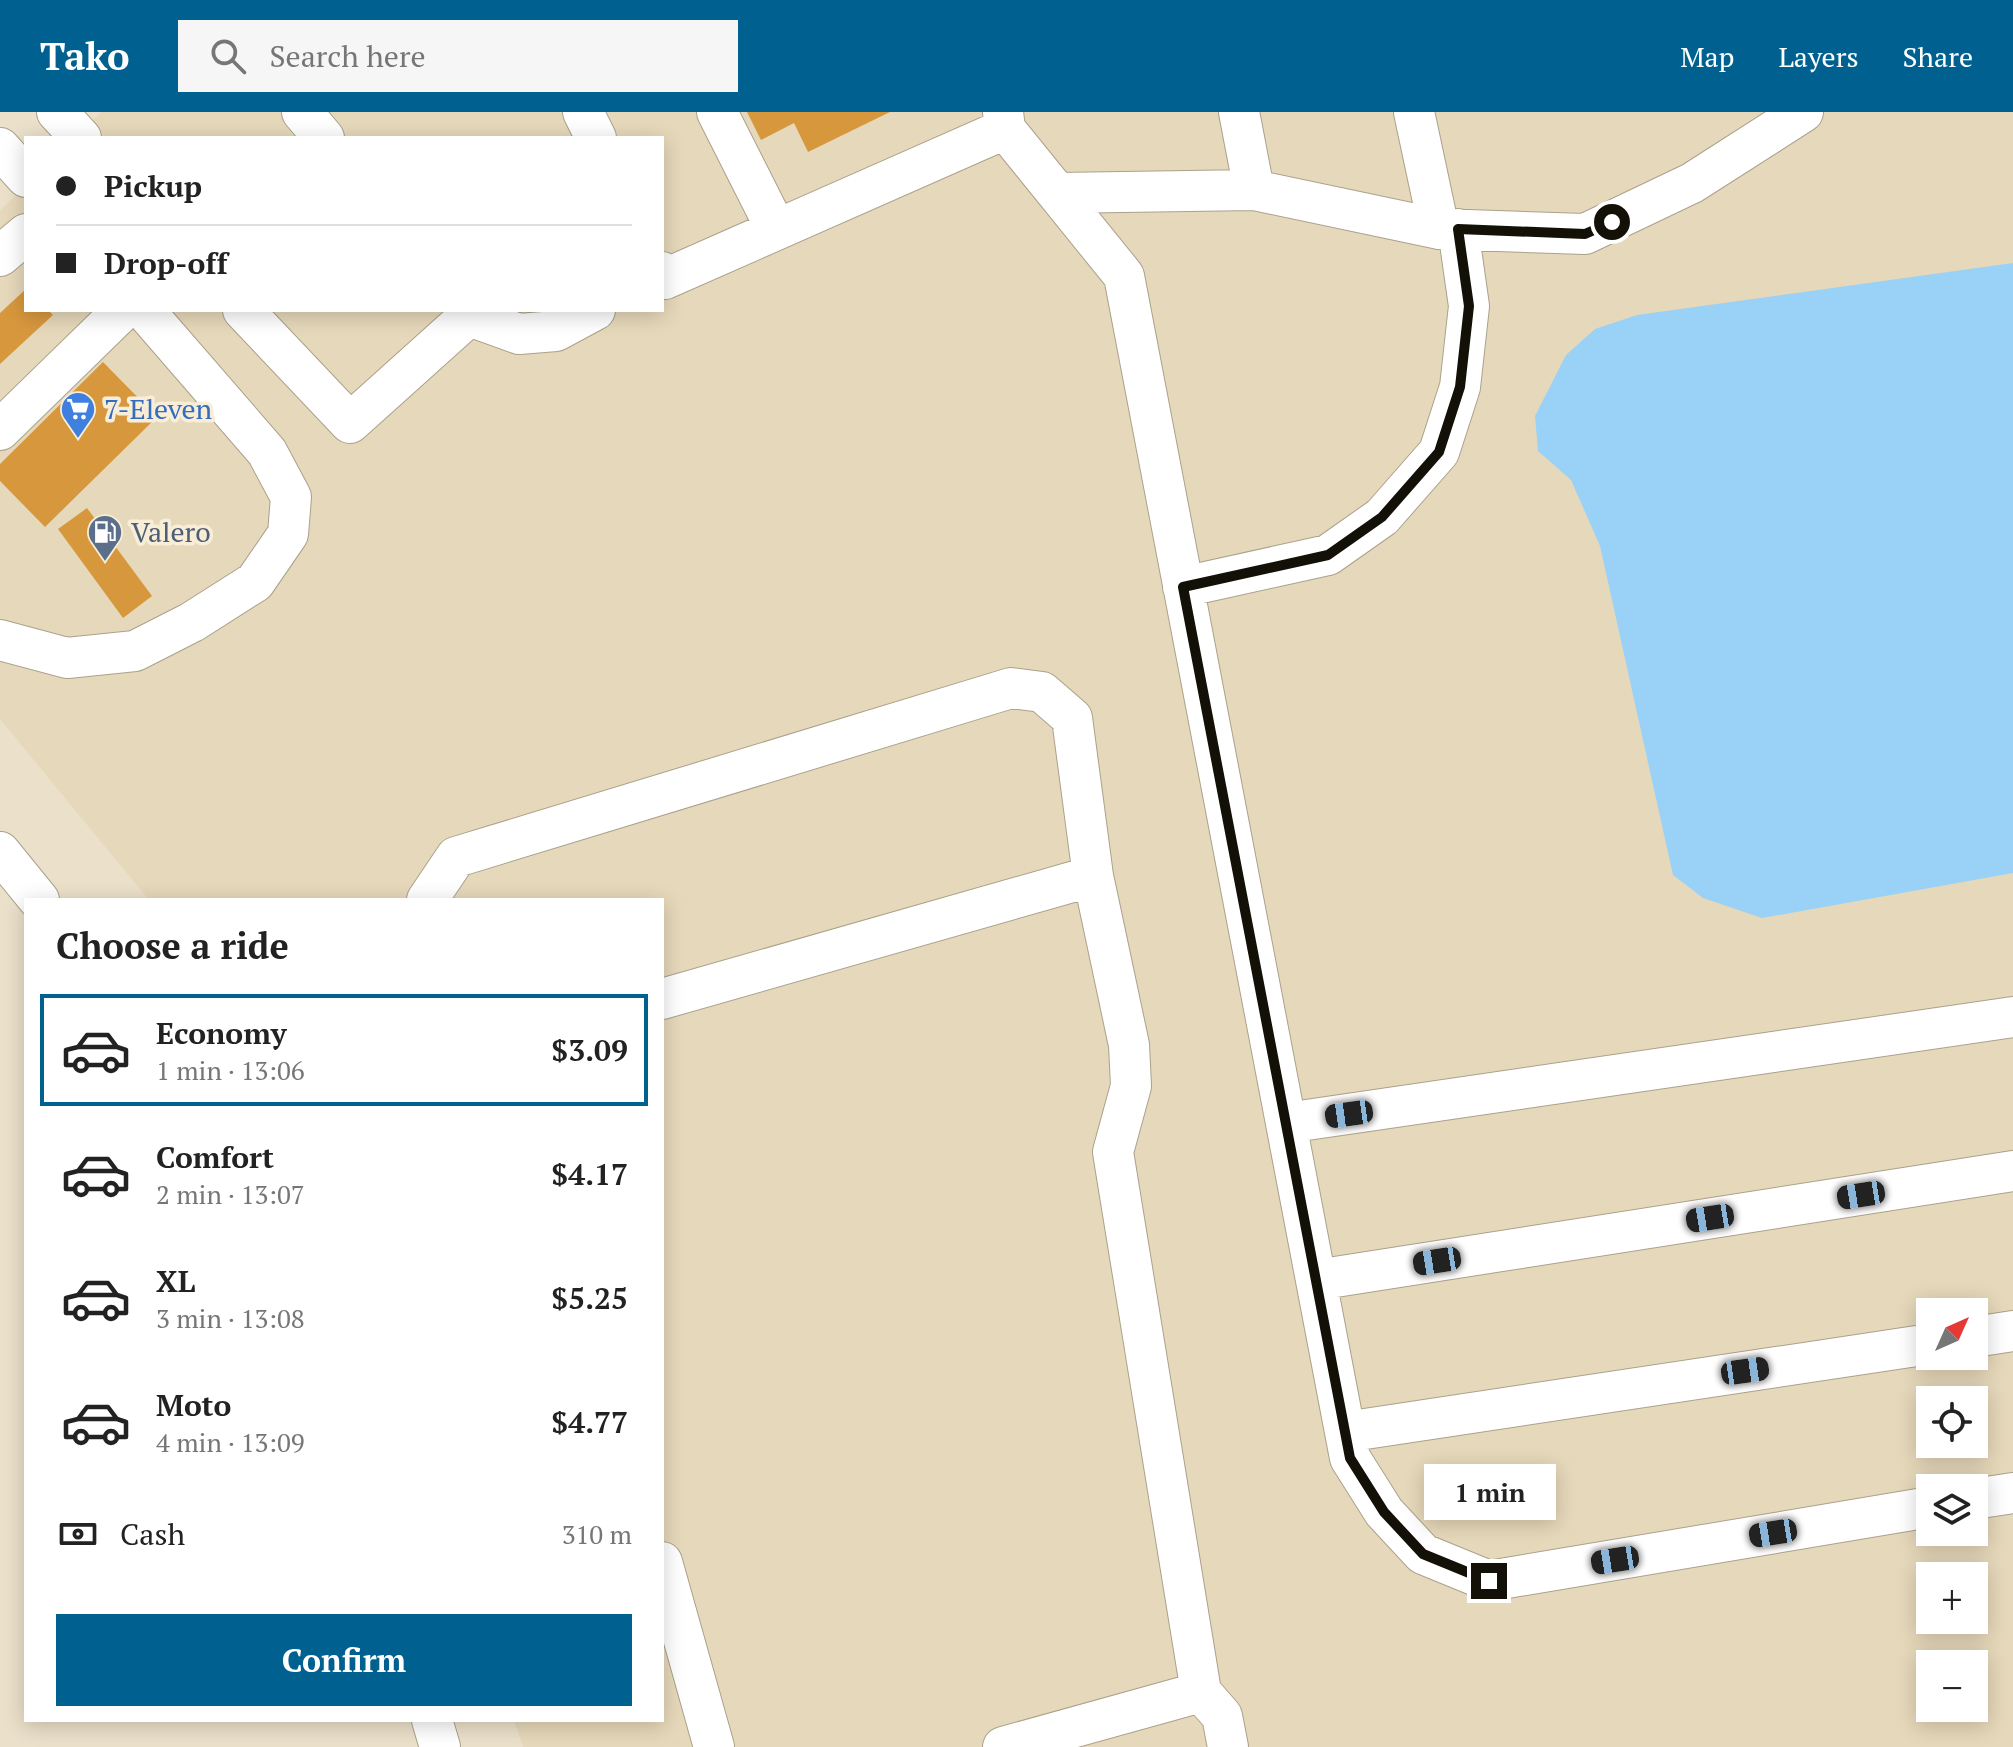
<!DOCTYPE html>
<meta charset="utf-8">
<style>
:root{--surface:#fff;--page:#f6f6f6;--text:#222;--muted:#767676;--line:#e0e0e0;--accent:#006190}
body{margin:0;font-family:"PT Serif",serif;background:var(--page);color:var(--text);height:100vh;display:flex;flex-direction:column;font-size:30px;white-space:nowrap}
*{box-sizing:border-box;margin:0}
p{font-size:26px;color:var(--muted)}
.icon{flex:none;width:44px;height:44px;fill:none;stroke:currentColor;stroke-width:2;stroke-linecap:round;stroke-linejoin:round}
.map{position:relative;flex:1;overflow:hidden}
.side{position:absolute;left:24px;top:786px;width:640px;height:824px;display:flex;flex-direction:column;background:var(--surface);border-radius:0px;box-shadow:0 4px 20px #0003}
.side>*{flex:none}
.banner{position:absolute;left:24px;top:24px;width:640px;height:176px;border-radius:0px;box-shadow:0 4px 20px #0003;display:grid;align-content:center;height:176px;padding:0 32px;background:var(--surface)}
.needle{width:52px;rotate:45deg}
.buttons{position:absolute;left:1916px;top:1186px;display:grid;gap:16px}
.buttons a{display:grid;place-items:center;width:72px;height:72px;border-radius:0px;background:var(--surface);box-shadow:0 4px 20px #0003;font-size:40px}
.end{position:absolute;width:36px;height:36px;margin:-18px;border:10px solid #131008;background:#fff;box-shadow:0 0 0 4px #fff}
.from{border-radius:50%}
.bubble{position:absolute;height:56px;border-radius:0px;background:var(--surface);box-shadow:0 4px 20px #0003;font-size:26px;font-weight:600;line-height:56px;text-align:center}
.car{position:absolute;width:24px;height:48px;margin:-24px -12px;border-radius:10px;box-shadow:0 0 6px 2px #0007;background:linear-gradient(#222 24%,#8ab4d8 0 40%,#222 0 76%,#8ab4d8 0 86%,#222 0)}
.banner b{display:flex;align-items:center;gap:28px;height:76px;font-size:30px}
.banner b+b{border-top:2px solid var(--line)}
.banner i{width:20px;height:20px;background:var(--text)}
ul{padding:0;list-style:none}
li{display:flex;align-items:center;gap:24px;height:112px;margin:0 16px 12px;padding:0 16px;border:4px solid transparent;border-radius:0px}
li div{flex:1}
li b{display:block;font-size:30px}
li em{font-style:normal;font-weight:600}
li.current{border-color:var(--accent)}
li>.icon{width:72px;height:72px;stroke-width:1.5}
h2{padding:0 32px;font-size:36px;line-height:96px}
.pay{display:flex;align-items:center;gap:20px;height:88px;padding:0 32px;font-size:30px}
.pay p{margin-inline-start:auto}
.action{display:flex;gap:16px;margin-top:auto;padding:16px 32px}
.action a{flex:1;height:92px;border-radius:0px;background:var(--accent);color:#fff;font-size:32px;font-weight:600;line-height:92px;text-align:center}
header{display:flex;align-items:center;gap:48px;box-sizing:border-box;height:112px;padding:0 40px;background:var(--accent);color:#fff}
header strong{font-size:38px}
nav{display:flex;gap:44px;margin-inline-start:auto;font-size:28px}
.search{width:560px;height:72px;background:var(--page);display:flex;align-items:center;gap:20px;box-sizing:border-box;padding:0 28px;border-radius:0px;color:var(--muted);font-size:30px}
.map>svg:first-child{display:block}
</style>
<header>
<strong>Tako</strong>
<div class="search"><svg class="icon" aria-label="search" viewBox="0 0 24 24"><circle cx="10" cy="10" r="6"/><path d="M15 15l6 6"/></svg>Search here</div>
<nav><a>Map</a><a>Layers</a><a>Share</a></nav>
</header>
<div class="map">
<svg width="2013" height="1635" viewBox="0 0 2013 1635">
<rect width="100%" height="100%" fill="#ebe0ca"/>
<path fill="#e6d8ba" fill-rule="evenodd" d="M 101,0 L 2013,0 L 2013,1635 L 523,1635 L 514,1608 L 662,1608 L 662,788 L 149,788 L 0,607 L 0,99 L 26,73 L 26,198 L 662,198 L 662,26 L 75,26 ZM 1930,1200 L 1974,1200 L 1974,1244 L 1930,1244 ZM 1930,1288 L 1974,1288 L 1974,1332 L 1930,1332 ZM 1930,1376 L 1974,1376 L 1974,1420 L 1930,1420 ZM 1930,1464 L 1974,1464 L 1974,1508 L 1930,1508 ZM 1930,1552 L 1974,1552 L 1974,1596 L 1930,1596 Z"/>
<path fill="#99d2f6" d="M 2013,151 L 2013,761 L 1762,806 L 1703,786 L 1673,763 L 1600,434 L 1571,368 L 1538,339 L 1535,304 L 1566,243 L 1595,217 L 1637,203 Z"/>
<path fill="#d7983d" d="M 747,0 L 890,0 L 808,40 L 794,11 L 761,28 Z
M 26,177 L 26,198 L 48,198 L 53,203 L 0,252 L 0,201 Z
M 103,250 L 157,305 L 45,415 L 0,369 L 0,352 Z
M 87,396 L 152,484 L 123,506 L 58,417 Z"/>
<g fill="none" stroke-linecap="round" stroke-linejoin="round">
<g stroke="#aba18c" stroke-width="42">
<path id="minor" d="M 57,0 L 81,26
M 302,0 L 324,26
M 583,0 L 596,26
M 717,0 L 776,117
M 1003,0 L 1005,17 L 1124,164 L 1350,1346 L 1384,1400 L 1423,1442 L 1489,1469 L 1930,1395
M 1239,0 L 1254,78
M 1414,0 L 1439,117
M 0,36 L 26,65
M 1057,81 L 1254,78 L 1439,117 L 1585,122 L 1692,71 L 1803,0
M 0,144 L 26,122
M 662,160 L 665,167 L 1005,17
M 243,198 L 350,311 L 469,204 L 464,198
M 469,204 L 519,222 L 556,219 L 595,198
M 0,318 L 123,198
M 1183,475 L 1328,443 L 1382,405 L 1439,340 L 1460,275 L 1469,194 L 1458,117
M 0,528 L 67,546 L 135,539 L 192,510 L 255,470 L 288,422 L 291,385 L 267,340 L 144,198
M 0,740 L 39,788
M 427,788 L 456,745 L 1011,576 L 1042,580 L 1072,606 L 1093,764
M 662,887 L 1093,764 L 1129,933 L 1131,974 L 1113,1040 L 1201,1580 L 1003,1635
M 1286,1011 L 2013,905
M 1316,1168 L 2013,1059
M 1974,1225 L 2013,1219
M 1345,1320 L 1930,1232
M 1974,1387 L 2013,1381
M 662,1450 L 714,1635
M 1201,1580 L 1222,1604 L 1228,1635
M 432,1608 L 440,1635"/>
</g>
<use href="#minor" stroke="#fff" stroke-width="40"/>
</g>
<g fill="none" stroke-linecap="round" stroke-linejoin="round">
<path stroke="#131008" stroke-width="10" d="M 1489,1469 L 1423,1442 L 1384,1400 L 1350,1346 L 1183,475 L 1328,443 L 1382,405 L 1439,340 L 1460,275 L 1469,194 L 1458,117 L 1585,122 L 1612,110"/>
</g>
<defs>
<g id="supermarket-pin" transform="scale(1.8)"><path d="M0 17L-7.5 6A9.5 9.5 0 1 1 7.5 6Z" fill="#3f7fe0" stroke="#f8eed7"/><path d="M-6-5.5h2.5l.6 2H6L4.5 2H-2.5L-4.4-4H-6ZM-1.5 3.2a1.3 1.3 0 1 0 .1 0ZM3 3.2a1.3 1.3 0 1 0 .1 0Z" fill="#fff"/></g>
<g id="fuel-pin" transform="scale(1.8)"><path d="M0 17L-7.5 6A9.5 9.5 0 1 1 7.5 6Z" fill="#5c6f8a" stroke="#f8eed7"/><path d="M-5.5-6h7V0h2V4h1.3V-2.5L3-4.5l.8-.8L6-3V5H2.5V1h-1V6h-7ZM-4.2-4.7v3.2H.2V-4.7Z" fill="#fff"/></g>
</defs>
<g fill-rule="evenodd">
<use href="#supermarket-pin" x="78" y="297"/>
<use href="#fuel-pin" x="105" y="420"/>
</g>
<g text-anchor="middle" stroke-width="7" stroke-linejoin="round" paint-order="stroke">
<g font-size="28" fill="#366cbe" stroke="#f8eed7" text-anchor="start">
<text x="104" y="307">7-Eleven</text>
</g>
<g font-size="28" fill="#4e5e75" stroke="#f8eed7" text-anchor="start">
<text x="131" y="430">Valero</text>
</g>
</g>
</svg>
<div class="buttons">
<a><svg class="needle" viewBox="-14 -14 28 28"><path d="M0-13l5 13h-10z" fill="#e53935"/><path d="M0 13l5-13h-10z" fill="#767676"/></svg></a>
<a><svg class="icon" aria-label="locate" viewBox="0 0 24 24"><circle cx="12" cy="12" r="6"/><path d="M12 2v4M12 18v4M2 12h4M18 12h4"/></svg></a>
<a><svg class="icon" aria-label="layers" viewBox="0 0 24 24"><path d="M12 4l9 5-9 5-9-5zM3 14l9 5 9-5"/></svg></a>
<a>+</a>
<a>−</a>
</div>
<i class="end from" style="left:1612px;top:110px"></i>
<i class="end" style="left:1489px;top:1469px"></i>
<div class="bubble" style="left:1424px;top:1352px;width:132px">1 min</div>
<i class="car" style="left:1349px;top:1002px;rotate:262deg"></i>
<i class="car" style="left:1861px;top:1083px;rotate:261deg"></i>
<i class="car" style="left:1710px;top:1106px;rotate:261deg"></i>
<i class="car" style="left:1437px;top:1149px;rotate:261deg"></i>
<i class="car" style="left:1745px;top:1259px;rotate:82deg"></i>
<i class="car" style="left:1773px;top:1421px;rotate:261deg"></i>
<i class="car" style="left:1615px;top:1448px;rotate:261deg"></i>
<div class="banner">
<b><i class="from"></i>Pickup</b>
<b><i></i>Drop-off</b>
</div>
<section class="side">
<h2>Choose a ride</h2>
<ul>
<li class="current"><svg class="icon" aria-label="car" viewBox="0 0 24 24"><path d="M5 17H2v-5l4-1 3-4h7l3 4 3 1v5h-3M9 17h6M6 11h13"/><circle cx="7" cy="17" r="2"/><circle cx="17" cy="17" r="2"/></svg><div><b>Economy</b><p>1 min · 13:06</p></div><em>$3.09</em></li>
<li><svg class="icon" aria-label="car" viewBox="0 0 24 24"><path d="M5 17H2v-5l4-1 3-4h7l3 4 3 1v5h-3M9 17h6M6 11h13"/><circle cx="7" cy="17" r="2"/><circle cx="17" cy="17" r="2"/></svg><div><b>Comfort</b><p>2 min · 13:07</p></div><em>$4.17</em></li>
<li><svg class="icon" aria-label="car" viewBox="0 0 24 24"><path d="M5 17H2v-5l4-1 3-4h7l3 4 3 1v5h-3M9 17h6M6 11h13"/><circle cx="7" cy="17" r="2"/><circle cx="17" cy="17" r="2"/></svg><div><b>XL</b><p>3 min · 13:08</p></div><em>$5.25</em></li>
<li><svg class="icon" aria-label="car" viewBox="0 0 24 24"><path d="M5 17H2v-5l4-1 3-4h7l3 4 3 1v5h-3M9 17h6M6 11h13"/><circle cx="7" cy="17" r="2"/><circle cx="17" cy="17" r="2"/></svg><div><b>Moto</b><p>4 min · 13:09</p></div><em>$4.77</em></li>
</ul>
<div class="pay"><svg class="icon" aria-label="cash" viewBox="0 0 24 24"><path d="M3 7h18v10H3z"/><circle cx="12" cy="12" r="2"/></svg>Cash<p>310 m</p></div>
<div class="action"><a>Confirm</a></div>
</section>
</div>
